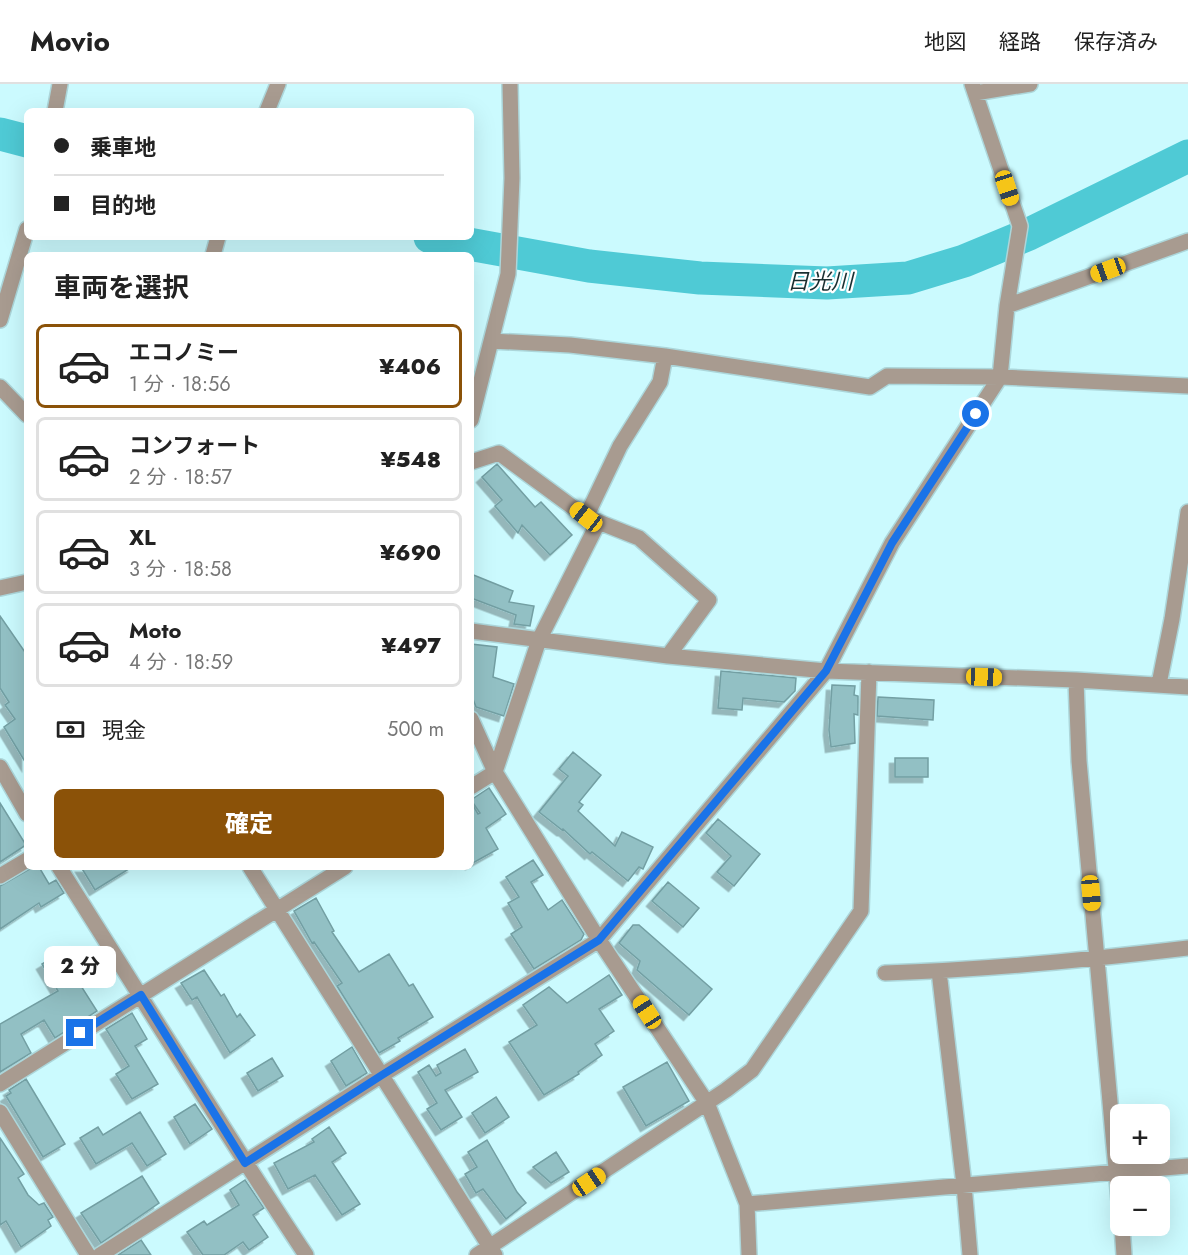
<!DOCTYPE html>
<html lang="ja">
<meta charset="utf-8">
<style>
:root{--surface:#fff;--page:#f6f6f6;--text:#222;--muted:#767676;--line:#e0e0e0;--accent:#8b5208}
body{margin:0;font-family:Jost,"Noto Sans JP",sans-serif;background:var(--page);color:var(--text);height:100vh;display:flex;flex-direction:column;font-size:22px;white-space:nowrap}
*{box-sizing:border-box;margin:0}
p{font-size:20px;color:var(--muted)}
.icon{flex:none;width:33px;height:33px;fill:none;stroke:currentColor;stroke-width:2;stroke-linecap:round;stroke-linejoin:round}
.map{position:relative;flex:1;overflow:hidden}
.panel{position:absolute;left:24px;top:168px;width:450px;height:618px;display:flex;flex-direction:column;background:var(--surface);border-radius:9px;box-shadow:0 6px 24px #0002}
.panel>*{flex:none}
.top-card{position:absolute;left:24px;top:24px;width:450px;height:132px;border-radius:9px;box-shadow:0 6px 24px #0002;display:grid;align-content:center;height:132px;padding:0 30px;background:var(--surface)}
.buttons{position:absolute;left:1110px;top:1020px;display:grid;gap:12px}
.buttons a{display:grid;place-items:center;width:60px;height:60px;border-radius:9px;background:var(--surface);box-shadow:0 6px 24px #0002;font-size:30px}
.end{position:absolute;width:27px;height:27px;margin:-14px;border:8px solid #1a73e8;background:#fff;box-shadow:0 0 0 3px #fff}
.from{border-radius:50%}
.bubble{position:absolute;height:42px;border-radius:9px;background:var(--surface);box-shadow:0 6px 24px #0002;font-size:20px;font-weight:800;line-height:42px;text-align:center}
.car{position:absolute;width:18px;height:36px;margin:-18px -9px;border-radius:8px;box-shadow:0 0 4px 2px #0007;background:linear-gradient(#f5c518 24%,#345 0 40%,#f5c518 0 76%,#345 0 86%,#f5c518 0)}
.top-card b{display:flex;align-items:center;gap:21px;height:57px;font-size:22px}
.top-card b+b{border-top:2px solid var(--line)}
.top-card i{width:15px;height:15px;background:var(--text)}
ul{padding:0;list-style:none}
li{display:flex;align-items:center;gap:18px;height:84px;margin:0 12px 9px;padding:0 18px;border:3px solid var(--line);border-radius:9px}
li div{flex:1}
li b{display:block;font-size:22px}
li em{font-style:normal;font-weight:800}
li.current{border-color:var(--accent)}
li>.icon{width:54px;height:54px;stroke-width:1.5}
h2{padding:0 30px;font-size:27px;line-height:72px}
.pay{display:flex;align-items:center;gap:15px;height:66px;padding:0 30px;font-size:22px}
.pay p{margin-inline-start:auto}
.action{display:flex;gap:12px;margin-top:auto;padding:12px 30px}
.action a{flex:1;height:69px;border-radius:9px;background:var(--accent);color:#fff;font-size:24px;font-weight:800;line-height:69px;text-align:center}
header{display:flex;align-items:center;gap:36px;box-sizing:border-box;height:84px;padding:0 30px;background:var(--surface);border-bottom:2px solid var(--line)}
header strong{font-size:28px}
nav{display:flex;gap:33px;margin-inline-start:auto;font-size:21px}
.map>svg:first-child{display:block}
</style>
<header>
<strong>Movio</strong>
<nav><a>地図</a><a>経路</a><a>保存済み</a></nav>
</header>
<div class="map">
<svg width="1188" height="1171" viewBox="0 0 1188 1171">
<defs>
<filter id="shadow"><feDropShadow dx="-5.5" dy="5.5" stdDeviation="0" flood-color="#0004"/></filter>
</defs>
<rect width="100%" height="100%" fill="#cbfafe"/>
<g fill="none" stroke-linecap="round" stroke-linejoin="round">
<path stroke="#4fcad5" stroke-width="33" d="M 0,50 L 27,57
M 430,153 L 589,182 L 700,194 L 827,199 L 908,194 L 964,177 L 1029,150 L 1188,72"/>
</g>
<path fill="#92c0c4" stroke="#739fa3" stroke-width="1.5" filter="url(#shadow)" d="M 497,380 L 535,423 L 541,418 L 572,451 L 550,471 L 522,441 L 518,449 L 495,422 L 502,416 L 482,393 Z
M 471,490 L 513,507 L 509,518 L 534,522 L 530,542 L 514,540 L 516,531 L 471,514 Z
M 0,532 L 27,571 L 27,681 L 4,643 L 15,635 L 5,621 L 9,618 L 0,604 Z
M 471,560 L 497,563 L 493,593 L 514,600 L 504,632 L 476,623 L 471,610 Z
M 721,587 L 796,594 L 795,607 L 784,618 L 743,614 L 742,626 L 718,624 Z
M 832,601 L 855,602 L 854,611 L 858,612 L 858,631 L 854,630 L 855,659 L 831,663 L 829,646 Z
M 878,613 L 934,616 L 933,636 L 877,632 Z
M 573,668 L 601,691 L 579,718 L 583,721 L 578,727 L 615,762 L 622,748 L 653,763 L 643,785 L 639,783 L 628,797 L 592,768 L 590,770 L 563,745 L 562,746 L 539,728 L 568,692 L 559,685 Z
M 895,674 L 928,674 L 928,693 L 895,693 Z
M 489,704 L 506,730 L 486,744 L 498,765 L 471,780 L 471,718 L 478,730 L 480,729 L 471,716 Z
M 0,719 L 26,761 L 0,778 Z
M 718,735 L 760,770 L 734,802 L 717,788 L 731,772 L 706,749 Z
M 533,776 L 543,791 L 531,798 L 548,826 L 562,816 L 584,850 L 581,856 L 534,885 L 511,850 L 522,843 L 508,819 L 519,813 L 506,793 Z
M 33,783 L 39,783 L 49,800 L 56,796 L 64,809 L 41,823 L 39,819 L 0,845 L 0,802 Z
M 81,783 L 132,783 L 95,806 Z
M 668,798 L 699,824 L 683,843 L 652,817 Z
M 316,814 L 334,847 L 332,848 L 359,888 L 389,870 L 409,902 L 413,900 L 433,933 L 398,954 L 400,957 L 379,969 L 337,902 L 342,899 L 314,858 L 312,859 L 294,827 Z
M 633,841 L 639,841 L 712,905 L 689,931 L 637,886 L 640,877 L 619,859 Z
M 60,869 L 97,927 L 55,954 L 44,936 L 21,950 L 31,969 L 0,988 L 0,940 L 58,907 L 42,880 Z
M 204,886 L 221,912 L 224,910 L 237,933 L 240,930 L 255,951 L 230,969 L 197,913 L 192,916 L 181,899 Z
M 609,891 L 622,911 L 599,925 L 614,947 L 595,960 L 602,971 L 578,988 L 579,990 L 544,1011 L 509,958 L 537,941 L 523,921 L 549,903 L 567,919 Z
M 132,929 L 147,955 L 135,962 L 158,1000 L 132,1015 L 116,990 L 129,982 L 106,945 Z
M 352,963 L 367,989 L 346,1002 L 331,977 Z
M 465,965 L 478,988 L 445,1006 L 462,1033 L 441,1046 L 427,1025 L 437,1019 L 418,988 L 429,981 L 436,992 L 441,989 L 437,981 Z
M 272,974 L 283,992 L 258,1007 L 247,989 Z
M 667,978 L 689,1017 L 646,1042 L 623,1003 Z
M 26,995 L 65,1060 L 43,1073 L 6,1012 L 11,1009 L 9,1006 Z
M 496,1013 L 509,1033 L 485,1049 L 472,1029 Z
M 195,1020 L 212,1045 L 190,1060 L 174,1033 Z
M 140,1028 L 166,1070 L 147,1082 L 132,1059 L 96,1080 L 80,1054 L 98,1043 L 103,1051 Z
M 329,1043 L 346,1069 L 332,1078 L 360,1120 L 342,1131 L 315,1091 L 288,1105 L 274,1079 L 314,1058 L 312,1055 Z
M 0,1054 L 24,1090 L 18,1094 L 28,1111 L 39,1121 L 44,1119 L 53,1133 L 48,1136 L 51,1142 L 21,1163 L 6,1137 L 0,1141 Z
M 487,1056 L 517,1108 L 526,1119 L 506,1135 L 483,1105 L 476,1109 L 465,1090 L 477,1083 L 468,1068 Z
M 556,1068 L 569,1088 L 551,1099 L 533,1083 Z
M 142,1092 L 159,1119 L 101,1159 L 81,1129 Z
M 245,1096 L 264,1124 L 253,1131 L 268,1153 L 249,1166 L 243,1158 L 224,1171 L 203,1171 L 187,1148 L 204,1137 L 207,1141 L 239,1121 L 230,1106 Z
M 141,1156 L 151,1171 L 118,1171 Z"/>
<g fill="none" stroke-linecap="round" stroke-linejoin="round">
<g stroke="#acd6da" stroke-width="18">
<path id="street" d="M 975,9 L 1030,0
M 55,27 L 60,0
M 267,27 L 278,0
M 213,171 L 218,153
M 1007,222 L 1188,157
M 0,236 L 27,145
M 491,257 L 570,261 L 665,272 L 870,303 L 887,292 L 1000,293 L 1188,302
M 0,303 L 27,331
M 471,336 L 508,190 L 512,94 L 510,0
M 471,378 L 499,369 L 586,433 L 639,454 L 709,516 L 668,572
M 586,433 L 620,362 L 660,298 L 665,272
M 0,504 L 27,498
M 471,547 L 668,572 L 826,587 L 1076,596 L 1188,603
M 1076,596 L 1079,677 L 1120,1128
M 1159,600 L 1172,535 L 1188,428
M 471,635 L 495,688 L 599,856 L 707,1019 L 747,1120 L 749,1171
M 0,683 L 27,730
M 471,703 L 495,688 L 539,556 L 598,439
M 59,783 C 141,912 221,1043 306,1171
M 250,783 L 495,1171
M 0,792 L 27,776
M 939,887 L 964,1101 L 970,1171
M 885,889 C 986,886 1087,876 1188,864
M 0,1000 L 345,783
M 0,1028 L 88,1171
M 747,1120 L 1188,1082
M 1122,1142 L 1124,1171
M 100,1171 L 382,991 L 599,856 L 826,587 L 892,459 L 1000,293 L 1007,222 L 1020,142 L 972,0
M 477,1171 L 726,1006 L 752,986 L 861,827 L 869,588"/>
</g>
<use href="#street" stroke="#a89b90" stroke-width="15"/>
</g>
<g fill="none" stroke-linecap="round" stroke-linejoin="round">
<path stroke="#1a73e8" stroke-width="8" d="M 80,949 L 141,911 L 245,1079 L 382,991 L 599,856 L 826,587 L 892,459 L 976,330"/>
</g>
<g text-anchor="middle" stroke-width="4.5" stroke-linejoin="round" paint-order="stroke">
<g font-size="22" font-style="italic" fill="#192f31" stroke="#fff">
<text x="820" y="205">日光川</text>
</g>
</g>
</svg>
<div class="buttons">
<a>+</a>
<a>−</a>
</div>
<i class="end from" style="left:976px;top:330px"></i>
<i class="end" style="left:80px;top:949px"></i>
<div class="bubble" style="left:44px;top:862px;width:72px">2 分</div>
<i class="car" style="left:1007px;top:104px;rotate:162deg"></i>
<i class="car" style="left:1108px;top:186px;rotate:250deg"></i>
<i class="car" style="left:586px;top:433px;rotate:308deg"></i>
<i class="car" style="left:984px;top:593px;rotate:92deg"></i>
<i class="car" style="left:1091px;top:809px;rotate:175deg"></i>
<i class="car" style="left:647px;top:928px;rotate:327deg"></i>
<i class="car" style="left:589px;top:1098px;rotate:56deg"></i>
<div class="top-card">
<b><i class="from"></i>乗車地</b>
<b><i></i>目的地</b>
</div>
<section class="panel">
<h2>車両を選択</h2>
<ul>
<li class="current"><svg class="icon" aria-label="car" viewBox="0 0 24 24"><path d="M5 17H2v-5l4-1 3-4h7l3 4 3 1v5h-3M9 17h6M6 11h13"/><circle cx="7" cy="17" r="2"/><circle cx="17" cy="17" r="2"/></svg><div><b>エコノミー</b><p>1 分 · 18:56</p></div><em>¥406</em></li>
<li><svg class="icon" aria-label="car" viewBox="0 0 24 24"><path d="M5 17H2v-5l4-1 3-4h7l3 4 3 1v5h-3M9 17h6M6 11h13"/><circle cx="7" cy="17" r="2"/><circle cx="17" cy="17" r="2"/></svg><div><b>コンフォート</b><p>2 分 · 18:57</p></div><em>¥548</em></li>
<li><svg class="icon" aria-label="car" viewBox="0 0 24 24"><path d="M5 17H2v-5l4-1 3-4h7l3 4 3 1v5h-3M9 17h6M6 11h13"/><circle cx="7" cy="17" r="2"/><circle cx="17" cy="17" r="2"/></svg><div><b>XL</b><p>3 分 · 18:58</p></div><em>¥690</em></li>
<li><svg class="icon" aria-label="car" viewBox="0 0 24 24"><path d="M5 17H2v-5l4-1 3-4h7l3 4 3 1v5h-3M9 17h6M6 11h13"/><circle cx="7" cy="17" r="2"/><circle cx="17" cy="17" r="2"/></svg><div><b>Moto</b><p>4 分 · 18:59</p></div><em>¥497</em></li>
</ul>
<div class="pay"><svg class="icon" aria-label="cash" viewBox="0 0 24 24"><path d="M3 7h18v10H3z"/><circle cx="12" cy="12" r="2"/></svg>現金<p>500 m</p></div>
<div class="action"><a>確定</a></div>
</section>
</div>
